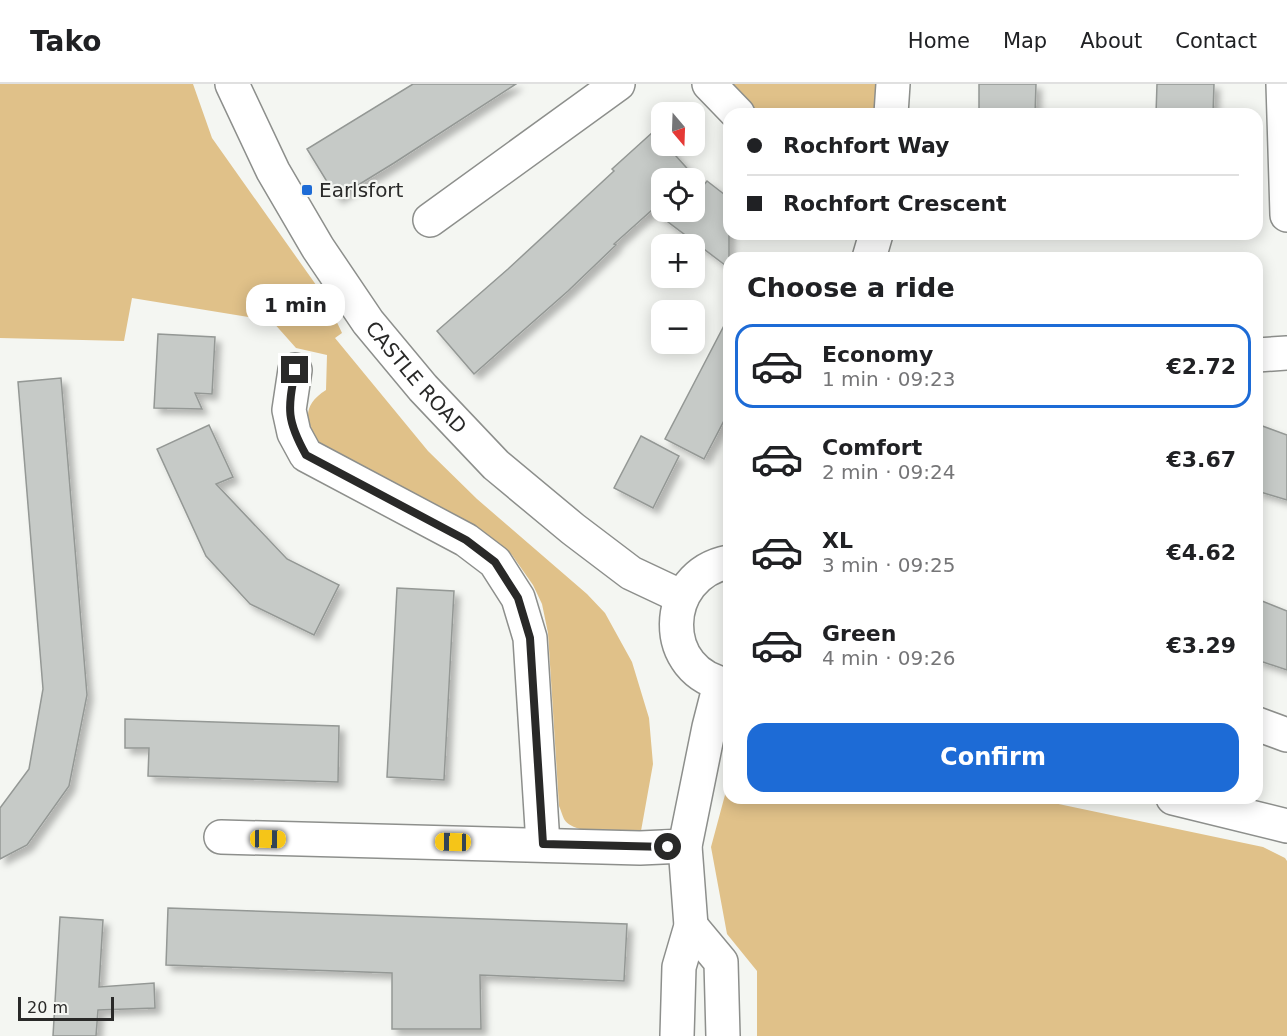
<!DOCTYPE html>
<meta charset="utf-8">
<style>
:root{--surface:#fff;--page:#f2f2f2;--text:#202124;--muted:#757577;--line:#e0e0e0;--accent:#1d6bd6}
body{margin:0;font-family:"DejaVu Sans",sans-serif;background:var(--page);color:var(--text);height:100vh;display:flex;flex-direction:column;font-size:22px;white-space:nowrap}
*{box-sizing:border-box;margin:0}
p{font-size:20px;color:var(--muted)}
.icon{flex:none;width:33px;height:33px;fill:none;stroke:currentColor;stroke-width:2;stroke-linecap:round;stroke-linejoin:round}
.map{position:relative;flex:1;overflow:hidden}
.drawer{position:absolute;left:723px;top:168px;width:540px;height:552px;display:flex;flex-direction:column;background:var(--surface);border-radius:18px;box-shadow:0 3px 15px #0003}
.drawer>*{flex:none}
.top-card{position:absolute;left:723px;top:24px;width:540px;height:132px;border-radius:18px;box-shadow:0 3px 15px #0003;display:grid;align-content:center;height:132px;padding:0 24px;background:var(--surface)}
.needle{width:39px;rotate:161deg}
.fabs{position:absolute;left:651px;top:18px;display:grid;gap:12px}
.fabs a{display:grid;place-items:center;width:54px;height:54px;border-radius:12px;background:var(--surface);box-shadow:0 3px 15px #0003;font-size:30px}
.scale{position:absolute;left:18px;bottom:15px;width:96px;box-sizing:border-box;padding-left:6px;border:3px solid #292928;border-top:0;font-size:16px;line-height:21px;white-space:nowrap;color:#292928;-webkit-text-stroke:4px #f4f6f2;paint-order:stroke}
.end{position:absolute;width:27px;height:27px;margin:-14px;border:8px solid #292928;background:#fff;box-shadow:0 0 0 3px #fff}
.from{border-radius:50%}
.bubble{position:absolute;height:42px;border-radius:18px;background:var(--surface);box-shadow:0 3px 15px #0003;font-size:20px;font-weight:700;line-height:42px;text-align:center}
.car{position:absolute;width:18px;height:36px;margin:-18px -9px;border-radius:8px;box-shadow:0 0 4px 2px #0007;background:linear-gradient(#f5c518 24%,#345 0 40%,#f5c518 0 76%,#345 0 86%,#f5c518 0)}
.top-card b{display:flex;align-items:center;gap:21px;height:57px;font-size:22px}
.top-card b+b{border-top:2px solid var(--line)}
.top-card i{width:15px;height:15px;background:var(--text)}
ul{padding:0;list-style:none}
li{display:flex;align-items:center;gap:18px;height:84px;margin:0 12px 9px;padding:0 12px;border:3px solid transparent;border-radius:18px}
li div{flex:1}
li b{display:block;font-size:22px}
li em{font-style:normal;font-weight:700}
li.selected{border-color:var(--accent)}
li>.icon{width:54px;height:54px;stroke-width:1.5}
h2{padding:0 24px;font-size:27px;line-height:72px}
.cta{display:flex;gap:12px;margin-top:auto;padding:12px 24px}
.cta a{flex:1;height:69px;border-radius:18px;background:var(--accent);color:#fff;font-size:24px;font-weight:700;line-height:69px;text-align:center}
header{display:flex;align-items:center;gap:36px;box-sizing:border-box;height:84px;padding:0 30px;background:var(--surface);border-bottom:2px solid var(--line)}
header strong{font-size:28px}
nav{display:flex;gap:33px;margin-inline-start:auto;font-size:21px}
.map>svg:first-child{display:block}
</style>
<header>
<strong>Tako</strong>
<nav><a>Home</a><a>Map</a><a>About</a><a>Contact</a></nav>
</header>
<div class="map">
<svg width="1287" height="952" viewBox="0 0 1287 952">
<defs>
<filter id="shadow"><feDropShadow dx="5.5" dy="5.5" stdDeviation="3" flood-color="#0004"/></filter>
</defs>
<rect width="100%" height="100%" fill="#f4f6f2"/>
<path fill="#e0c189" d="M 0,0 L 193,0 L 212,54 L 326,215 L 342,249 L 335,254 L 428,367 L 477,415 L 587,510 L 605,529 L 632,578 L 649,634 L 653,680 L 641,747 C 622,747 575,753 564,735 C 562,731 561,726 559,722 L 548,549 L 542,520 L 533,501 L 512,471 L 493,455 L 323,364 C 306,342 299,323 326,306 L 327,271 L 296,264 L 272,237 L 132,214 L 124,257 L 0,254 Z
M 733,0 L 878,0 L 878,30 L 758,30 Z
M 729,696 L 729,714 L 1030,714 L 1263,763 L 1285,774 L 1287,777 L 1287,952 L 757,952 L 757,887 L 727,850 L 711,763 Z"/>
<path fill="#c6cac7" stroke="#949895" stroke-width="1.5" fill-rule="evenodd" filter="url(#shadow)" d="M 413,0 L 516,0 L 394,79 L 337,114 L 307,65 Z
M 979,0 L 1036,0 L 1035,30 L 979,30 Z
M 1157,0 L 1214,0 L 1213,30 L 1156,30 Z
M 654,47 L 662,56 L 662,62 L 667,62 L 703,102 L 707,97 L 729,114 L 729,184 L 652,126 L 614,160 L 616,161 L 568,207 L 474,290 L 437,247 L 508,185 L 614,87 L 612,85 ZM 662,94 L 694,94 L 694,128 L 662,128 Z
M 729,232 L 729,327 L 704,375 L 665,355 Z
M 158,250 L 215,253 L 212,310 L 195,309 L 202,325 L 154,324 Z
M 61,294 L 87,611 L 69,702 L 27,761 L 0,775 L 0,724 L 29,685 L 43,605 L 18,298 Z
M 1257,340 L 1287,351 L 1287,416 L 1257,407 Z
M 209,341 L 233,393 L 216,400 L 287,475 L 339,501 L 314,551 L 250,520 L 206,472 L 157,365 Z
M 641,352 L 679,372 L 653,424 L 614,404 Z
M 397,504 L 454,507 L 444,696 L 387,693 Z
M 1257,515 L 1287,527 L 1287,586 L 1257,576 Z
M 125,635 L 339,642 L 338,698 L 148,692 L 149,664 L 125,664 Z
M 168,824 L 627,840 L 624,897 L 480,891 L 481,945 L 392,945 L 392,889 L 166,881 Z
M 60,833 L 103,836 L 99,903 L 154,899 L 155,924 L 98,926 L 96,952 L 53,952 Z"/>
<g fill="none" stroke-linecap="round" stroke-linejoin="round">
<g stroke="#8d8f8c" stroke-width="36">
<g id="minor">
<path id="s1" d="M 232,0 L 273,87 L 318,164 L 368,238 L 423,304 L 496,381 L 573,445 L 631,489 L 682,513"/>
<path d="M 709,0 L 738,30"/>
<path d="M 1283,0 L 1287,131"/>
<path d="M 891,30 L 893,0"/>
<path d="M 430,136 L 618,0"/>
<path d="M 869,174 L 876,150"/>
<path d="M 1257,271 L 1287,269"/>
<path d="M 295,286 L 289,326 L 294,349 L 306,371 L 466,456 L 495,478 L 518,514 L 530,554 L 543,760"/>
<path d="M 729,478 C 660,491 658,590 729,601"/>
<path d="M 1257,640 L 1287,651"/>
<path d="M 1173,714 L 1287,742"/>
<path d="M 221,753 L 640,764 L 685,762"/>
<path d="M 691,842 L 721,878 L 723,952"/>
<path d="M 677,952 L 679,883 L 691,842 L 685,762 L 709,643 L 720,600"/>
</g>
</g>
<use href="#minor" stroke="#fff" stroke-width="33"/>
</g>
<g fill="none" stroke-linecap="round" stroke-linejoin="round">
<path stroke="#292928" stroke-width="8" d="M 295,286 C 288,326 286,335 306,371 L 466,456 L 495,478 L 518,514 L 530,554 L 543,760 L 668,763"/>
</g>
<rect fill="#1d6bd6" stroke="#f4f6f2" stroke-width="2" x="301" y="100" width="12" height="12" rx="3"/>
<g text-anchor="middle" stroke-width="4.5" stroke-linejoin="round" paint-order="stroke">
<g font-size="20" fill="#292928" stroke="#f4f6f2" text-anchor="start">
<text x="319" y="113">Earlsfort</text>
</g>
<g font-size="20" fill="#292928" stroke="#f4f6f2">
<text dy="7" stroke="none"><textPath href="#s1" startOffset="348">CASTLE ROAD</textPath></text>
</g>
</g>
</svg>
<div class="fabs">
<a><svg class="needle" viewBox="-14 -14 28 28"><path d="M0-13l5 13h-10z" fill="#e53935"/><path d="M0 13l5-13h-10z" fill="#757577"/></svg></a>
<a><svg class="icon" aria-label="locate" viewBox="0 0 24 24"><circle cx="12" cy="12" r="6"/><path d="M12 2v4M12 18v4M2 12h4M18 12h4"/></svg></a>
<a>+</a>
<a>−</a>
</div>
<div class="scale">20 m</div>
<i class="end from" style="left:668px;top:763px"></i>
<i class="end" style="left:295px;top:286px"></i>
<div class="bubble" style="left:246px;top:200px;width:99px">1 min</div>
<i class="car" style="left:268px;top:755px;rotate:91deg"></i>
<i class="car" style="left:453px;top:758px;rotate:271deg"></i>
<div class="top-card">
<b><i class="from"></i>Rochfort Way</b>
<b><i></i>Rochfort Crescent</b>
</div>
<section class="drawer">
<h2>Choose a ride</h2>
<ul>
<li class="selected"><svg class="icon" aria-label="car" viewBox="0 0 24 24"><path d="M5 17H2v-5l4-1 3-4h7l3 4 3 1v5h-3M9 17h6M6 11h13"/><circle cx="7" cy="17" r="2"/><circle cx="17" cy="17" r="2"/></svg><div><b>Economy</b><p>1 min · 09:23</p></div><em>€2.72</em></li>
<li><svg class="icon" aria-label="car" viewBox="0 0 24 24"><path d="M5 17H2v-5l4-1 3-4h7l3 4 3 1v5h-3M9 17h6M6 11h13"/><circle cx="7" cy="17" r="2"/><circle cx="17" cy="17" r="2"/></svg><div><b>Comfort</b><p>2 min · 09:24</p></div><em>€3.67</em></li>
<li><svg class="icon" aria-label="car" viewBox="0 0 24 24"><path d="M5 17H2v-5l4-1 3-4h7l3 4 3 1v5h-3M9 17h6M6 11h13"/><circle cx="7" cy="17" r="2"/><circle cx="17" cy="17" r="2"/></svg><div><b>XL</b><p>3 min · 09:25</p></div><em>€4.62</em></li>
<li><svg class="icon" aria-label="car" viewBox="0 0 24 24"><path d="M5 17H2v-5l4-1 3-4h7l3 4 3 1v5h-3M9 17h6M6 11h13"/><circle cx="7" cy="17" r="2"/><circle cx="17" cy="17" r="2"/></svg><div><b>Green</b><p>4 min · 09:26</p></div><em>€3.29</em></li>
</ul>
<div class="cta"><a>Confirm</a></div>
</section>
</div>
